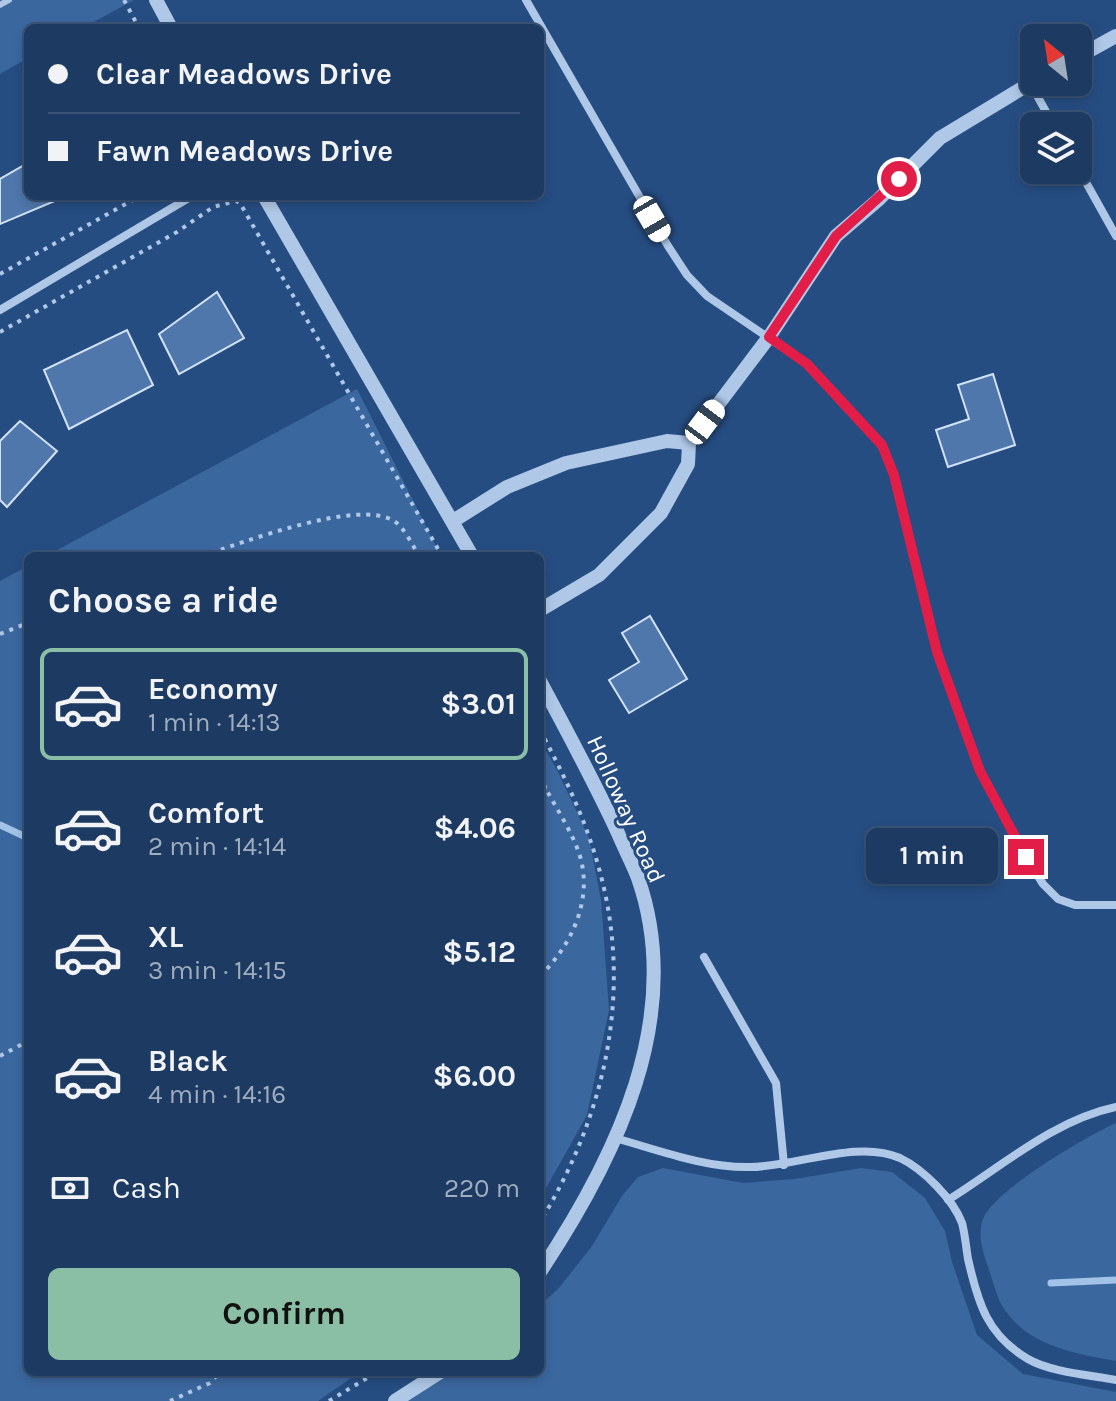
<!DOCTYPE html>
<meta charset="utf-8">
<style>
:root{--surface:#1c3a62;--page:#254168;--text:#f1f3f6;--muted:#a0adbe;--line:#3a5477;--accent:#8abfa5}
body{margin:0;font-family:Karla,sans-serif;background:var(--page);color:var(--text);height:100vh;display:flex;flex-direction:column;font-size:30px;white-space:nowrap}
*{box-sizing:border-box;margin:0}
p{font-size:26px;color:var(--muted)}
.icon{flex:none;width:44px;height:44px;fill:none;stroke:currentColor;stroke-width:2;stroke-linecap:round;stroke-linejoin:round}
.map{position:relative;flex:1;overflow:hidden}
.details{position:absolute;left:24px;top:552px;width:520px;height:824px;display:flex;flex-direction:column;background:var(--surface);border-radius:12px;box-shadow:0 4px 12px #0003,0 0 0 2px var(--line)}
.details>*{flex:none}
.hud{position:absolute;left:24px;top:24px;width:520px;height:176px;border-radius:12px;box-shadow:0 4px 12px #0003,0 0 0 2px var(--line);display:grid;align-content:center;height:176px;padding:0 24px;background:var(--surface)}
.needle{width:52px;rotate:330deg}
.tools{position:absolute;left:1020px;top:24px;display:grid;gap:16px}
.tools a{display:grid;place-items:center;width:72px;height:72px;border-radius:12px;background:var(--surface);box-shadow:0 4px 12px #0003,0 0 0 2px var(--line);font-size:40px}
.end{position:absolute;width:36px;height:36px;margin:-18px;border:10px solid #e11d48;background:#fff;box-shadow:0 0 0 4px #fff}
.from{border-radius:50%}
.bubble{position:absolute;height:56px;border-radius:12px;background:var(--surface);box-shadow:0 4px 12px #0003,0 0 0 2px var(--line);font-size:26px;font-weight:700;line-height:56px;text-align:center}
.car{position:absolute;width:24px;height:48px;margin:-24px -12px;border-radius:10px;box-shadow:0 0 6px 2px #0007;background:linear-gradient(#fff 24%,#345 0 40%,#fff 0 76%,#345 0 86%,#fff 0)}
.hud b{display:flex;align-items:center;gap:28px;height:76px;font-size:30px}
.hud b+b{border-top:2px solid var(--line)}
.hud i{width:20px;height:20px;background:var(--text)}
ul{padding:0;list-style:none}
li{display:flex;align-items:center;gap:24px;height:112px;margin:0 16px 12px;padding:0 8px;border:4px solid transparent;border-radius:12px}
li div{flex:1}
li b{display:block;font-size:30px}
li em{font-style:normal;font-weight:700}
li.current{border-color:var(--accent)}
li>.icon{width:72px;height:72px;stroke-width:1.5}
h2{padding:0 24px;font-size:36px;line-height:96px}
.pay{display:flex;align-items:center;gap:20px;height:88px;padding:0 24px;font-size:30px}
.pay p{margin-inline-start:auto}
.action{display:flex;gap:16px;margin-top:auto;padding:16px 24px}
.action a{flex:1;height:92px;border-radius:12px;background:var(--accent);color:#111;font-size:32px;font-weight:700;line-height:92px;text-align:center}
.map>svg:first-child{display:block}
</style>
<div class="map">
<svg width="1116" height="1401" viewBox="0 0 1116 1401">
<rect width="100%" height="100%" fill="#264d82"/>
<path fill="#3b679f" d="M 0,0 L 134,0 L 83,28 L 28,28 L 28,58 L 0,74 Z
M 357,389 L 441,556 L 46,556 Z
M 28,566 L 28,1372 L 360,1372 L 318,1401 L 0,1401 L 0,581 Z
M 540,740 L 558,772 L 589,838 L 601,900 L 609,1010 L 587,1115 L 540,1199 Z
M 1116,1123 L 1116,1361 C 1072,1353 1023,1345 1000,1302 C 995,1291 992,1278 988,1267 C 983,1252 977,1235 983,1219 C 994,1190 1087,1136 1116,1123 Z
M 663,1168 L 743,1183 L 795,1179 L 861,1168 L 892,1172 L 925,1198 L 945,1231 L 952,1262 L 977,1335 L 1023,1374 L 1116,1392 L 1116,1401 L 406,1401 L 452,1372 L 540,1372 L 540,1305 L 559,1288 L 592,1246 L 622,1196 L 638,1177 Z"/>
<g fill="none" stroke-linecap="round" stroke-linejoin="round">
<path stroke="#a3c2e7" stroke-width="7" d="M 0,825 L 28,838
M 540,1185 L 541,1186
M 1051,1283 L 1116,1280"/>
</g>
<path fill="#4f77ab" stroke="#d2e2f5" stroke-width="2" d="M 26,164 L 28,166 L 28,196 L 54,196 L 57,200 L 0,224 L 0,179 Z
M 217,292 L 244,338 L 179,374 L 159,334 Z
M 127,330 L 153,385 L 69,429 L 44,370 Z
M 993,374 L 1015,445 L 948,467 L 936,430 L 969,419 L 958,385 Z
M 20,421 L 57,451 L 7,507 L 0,500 L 0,441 Z
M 650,616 L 687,679 L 629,713 L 609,680 L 639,662 L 622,633 Z"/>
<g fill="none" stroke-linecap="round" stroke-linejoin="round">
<path stroke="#afc8e7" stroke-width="4" stroke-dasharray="4 6" stroke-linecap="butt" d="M 124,0 L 139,28
M 0,274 L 140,196
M 0,332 L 177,232 L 213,207 L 236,201 L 240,203 L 442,556
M 202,556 C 242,543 358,498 394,521 C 404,527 413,546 419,556
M 0,634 L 28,623
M 540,730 C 563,773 585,818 598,865 C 634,989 606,1114 540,1222
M 540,777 L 545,787 L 540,791
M 540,976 C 572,945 594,898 579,853 C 571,830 556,808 545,787
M 0,1056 L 28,1041
M 170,1401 L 210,1383 L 220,1372
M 329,1401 L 377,1372"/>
<path stroke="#afc8e7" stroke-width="6" d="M 0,5 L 9,0"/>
<path stroke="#afc8e7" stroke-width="8" d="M 526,0 L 668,246 L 687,275 L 707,296 L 807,364 L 882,445 L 894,475 L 937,652 L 980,771 L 1026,857 L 1043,884 L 1058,899 L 1075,905 L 1116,905
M 1030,83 L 1054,126
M 1078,168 L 1116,236
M 0,310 L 192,196
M 704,957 L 776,1083 L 784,1165
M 615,1138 C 658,1150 705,1168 750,1167 C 796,1167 857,1139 900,1158 C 923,1169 953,1199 962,1223 C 965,1234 966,1247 968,1259 C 978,1303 987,1335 1028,1359 C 1050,1372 1090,1375 1116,1380
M 948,1200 C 1001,1167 1054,1120 1116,1107"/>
<path stroke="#afc8e7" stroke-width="14" d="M 156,0 L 171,28
M 1078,57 L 1116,36
M 264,196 L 472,556
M 453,521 L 507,487 L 566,463 L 667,441 L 689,443
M 540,610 L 599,575 L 661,513 L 688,464 L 689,443 L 769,337 L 836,236 L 878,200 L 940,138 L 1034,81
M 540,681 C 567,731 594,781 618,833 C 624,848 632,862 638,878 C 686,1016 616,1158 540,1272
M 395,1401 L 440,1372"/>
</g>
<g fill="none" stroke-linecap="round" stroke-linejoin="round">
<path stroke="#e11d48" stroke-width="10" d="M 899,179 L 836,236 L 769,337 L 807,364 L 882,445 L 894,475 L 937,652 L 980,771 L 1026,857"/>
</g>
<g text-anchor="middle" stroke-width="6" stroke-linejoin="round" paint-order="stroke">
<g font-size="24" fill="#fff" stroke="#264d82">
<text transform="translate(626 809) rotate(66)" y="8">Holloway Road</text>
</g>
</g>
</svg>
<div class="tools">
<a><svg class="needle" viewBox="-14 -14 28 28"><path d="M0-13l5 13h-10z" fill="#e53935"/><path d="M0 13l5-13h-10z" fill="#a0adbe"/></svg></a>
<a><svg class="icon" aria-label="layers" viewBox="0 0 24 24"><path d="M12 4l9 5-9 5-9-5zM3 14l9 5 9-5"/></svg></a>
</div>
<i class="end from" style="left:899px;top:179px"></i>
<i class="end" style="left:1026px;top:857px"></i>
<div class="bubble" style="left:866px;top:828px;width:132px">1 min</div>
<i class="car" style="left:652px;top:219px;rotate:150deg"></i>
<i class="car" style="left:705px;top:422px;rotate:37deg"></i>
<div class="hud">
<b><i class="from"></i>Clear Meadows Drive</b>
<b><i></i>Fawn Meadows Drive</b>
</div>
<section class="details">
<h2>Choose a ride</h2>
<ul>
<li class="current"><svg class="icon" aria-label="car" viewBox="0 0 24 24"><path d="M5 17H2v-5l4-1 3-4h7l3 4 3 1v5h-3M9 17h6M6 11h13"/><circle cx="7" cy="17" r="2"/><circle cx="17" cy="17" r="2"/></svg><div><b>Economy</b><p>1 min · 14:13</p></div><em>$3.01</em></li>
<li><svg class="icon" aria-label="car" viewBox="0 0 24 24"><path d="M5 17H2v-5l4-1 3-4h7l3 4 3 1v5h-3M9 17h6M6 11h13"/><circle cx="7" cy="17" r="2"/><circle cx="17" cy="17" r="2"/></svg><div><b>Comfort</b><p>2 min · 14:14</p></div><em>$4.06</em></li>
<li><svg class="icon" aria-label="car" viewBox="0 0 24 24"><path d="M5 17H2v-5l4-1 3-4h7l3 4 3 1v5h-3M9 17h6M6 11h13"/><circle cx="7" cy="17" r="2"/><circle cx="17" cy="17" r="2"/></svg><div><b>XL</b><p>3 min · 14:15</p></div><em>$5.12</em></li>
<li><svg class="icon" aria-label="car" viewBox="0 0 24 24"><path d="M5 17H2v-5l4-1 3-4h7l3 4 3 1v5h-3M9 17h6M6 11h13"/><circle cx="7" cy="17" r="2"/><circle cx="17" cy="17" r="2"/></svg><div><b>Black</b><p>4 min · 14:16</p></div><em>$6.00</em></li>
</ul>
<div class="pay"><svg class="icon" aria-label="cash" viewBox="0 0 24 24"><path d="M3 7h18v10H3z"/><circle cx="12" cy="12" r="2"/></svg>Cash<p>220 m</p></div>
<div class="action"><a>Confirm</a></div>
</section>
</div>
